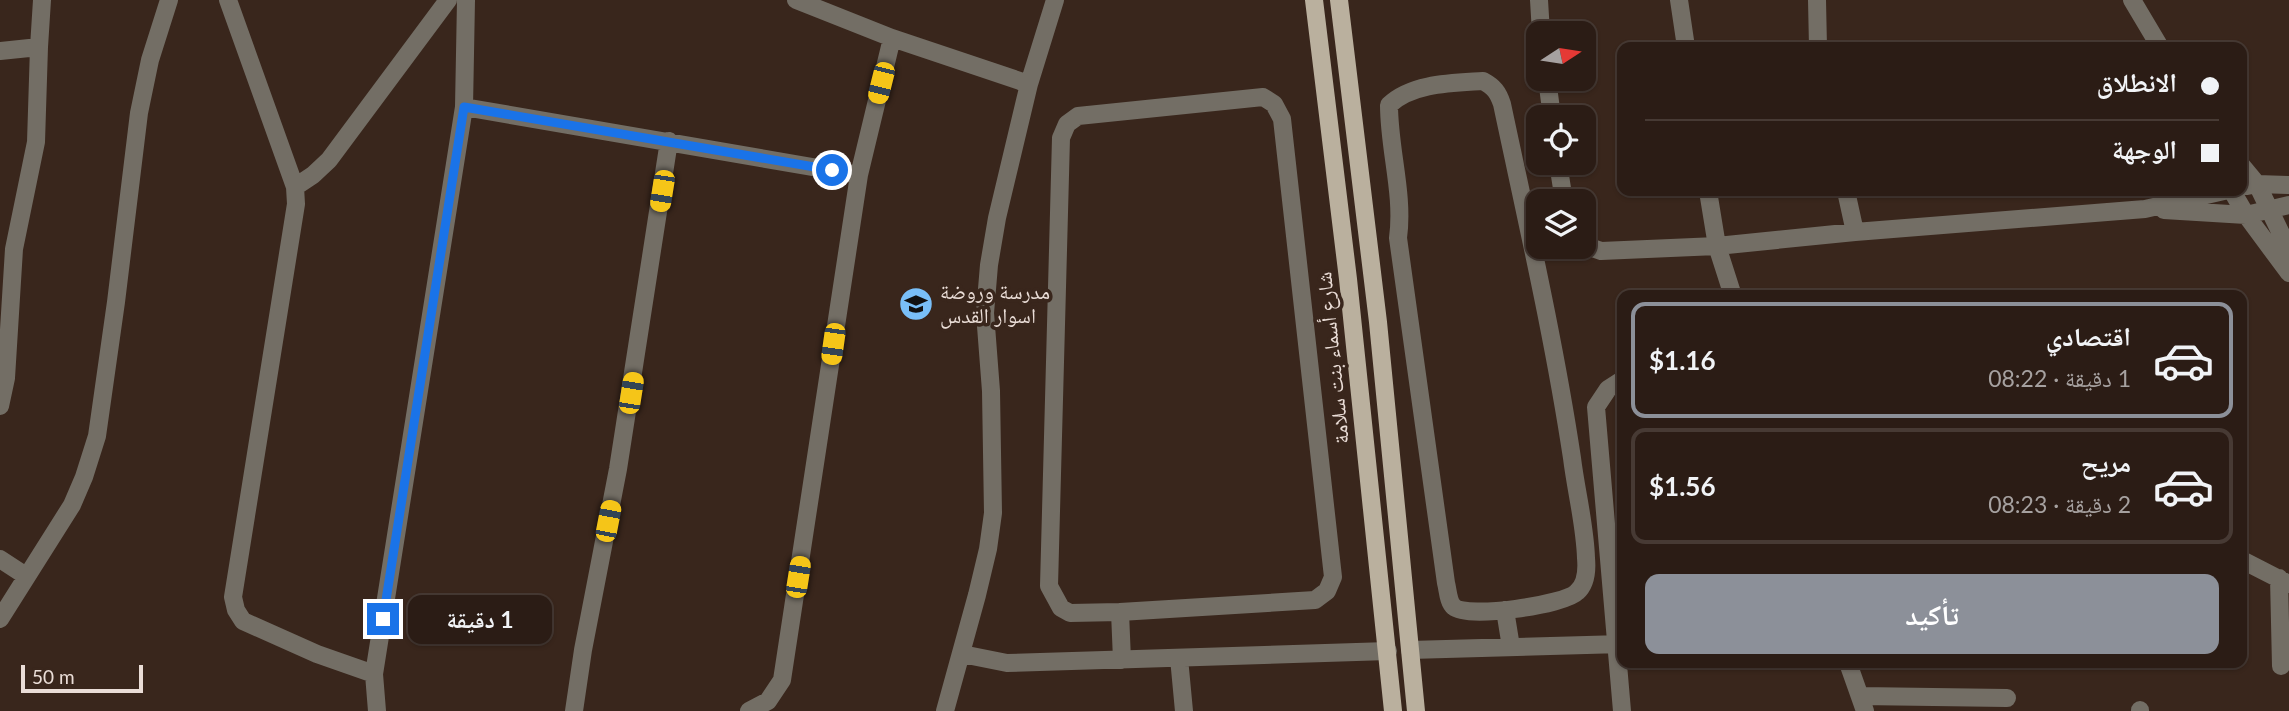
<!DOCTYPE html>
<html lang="ar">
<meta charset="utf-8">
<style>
:root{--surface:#2b1c15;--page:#372922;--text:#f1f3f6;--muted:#a6a1a0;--line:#473a34;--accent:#8c9099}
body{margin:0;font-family:Lato,"Noto Naskh Arabic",sans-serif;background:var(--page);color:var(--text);direction:rtl;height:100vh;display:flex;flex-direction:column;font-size:26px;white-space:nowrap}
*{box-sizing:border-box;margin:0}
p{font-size:23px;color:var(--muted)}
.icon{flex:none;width:38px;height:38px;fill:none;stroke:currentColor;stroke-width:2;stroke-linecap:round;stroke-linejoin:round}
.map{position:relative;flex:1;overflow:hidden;direction:ltr}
.sheet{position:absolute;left:1617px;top:290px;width:630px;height:378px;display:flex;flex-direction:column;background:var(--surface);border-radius:14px;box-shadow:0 2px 5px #0004,0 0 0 2px var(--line);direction:rtl}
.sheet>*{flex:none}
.guide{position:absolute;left:1617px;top:42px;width:630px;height:154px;border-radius:14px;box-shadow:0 2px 5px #0004,0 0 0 2px var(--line);direction:rtl;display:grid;align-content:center;height:154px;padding:0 28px;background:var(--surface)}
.needle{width:46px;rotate:78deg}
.controls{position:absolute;left:1526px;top:21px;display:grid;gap:14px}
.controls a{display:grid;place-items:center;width:70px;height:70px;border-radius:14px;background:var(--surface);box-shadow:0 2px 5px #0004,0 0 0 2px var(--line);font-size:35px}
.scale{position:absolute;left:21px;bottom:18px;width:122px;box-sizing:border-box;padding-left:7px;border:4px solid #eaddd7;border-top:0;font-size:19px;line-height:24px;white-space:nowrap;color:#eaddd7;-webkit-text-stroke:5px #39261c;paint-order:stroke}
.end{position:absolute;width:32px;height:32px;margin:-16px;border:9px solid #1a73e8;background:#fff;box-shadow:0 0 0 4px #fff}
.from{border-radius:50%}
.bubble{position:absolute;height:49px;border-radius:14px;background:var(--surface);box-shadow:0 2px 5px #0004,0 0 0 2px var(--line);font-size:23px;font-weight:700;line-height:49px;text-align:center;direction:rtl}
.car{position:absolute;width:21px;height:42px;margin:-21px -10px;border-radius:9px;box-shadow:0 0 5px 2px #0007;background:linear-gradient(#f5c518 24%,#345 0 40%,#f5c518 0 76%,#345 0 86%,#f5c518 0)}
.guide b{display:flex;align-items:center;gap:24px;height:66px;font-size:26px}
.guide b+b{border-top:2px solid var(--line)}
.guide i{width:18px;height:18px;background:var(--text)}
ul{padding:12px 0 0;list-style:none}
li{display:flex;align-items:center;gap:21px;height:116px;margin:0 14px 10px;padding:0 14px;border:4px solid var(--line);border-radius:14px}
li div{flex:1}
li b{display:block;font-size:26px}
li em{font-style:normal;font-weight:700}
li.selected{border-color:var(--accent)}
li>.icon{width:63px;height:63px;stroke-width:1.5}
.action{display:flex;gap:14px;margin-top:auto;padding:14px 28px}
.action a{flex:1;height:80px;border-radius:14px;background:var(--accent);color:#fff;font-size:28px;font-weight:700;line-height:80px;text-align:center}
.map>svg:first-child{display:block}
</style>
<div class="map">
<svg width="2289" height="711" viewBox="0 0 2289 711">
<rect width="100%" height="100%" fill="#39261c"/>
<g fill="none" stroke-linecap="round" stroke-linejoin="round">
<path stroke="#736e65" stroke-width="18" d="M 228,0 L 295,187 L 296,204 L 233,597 L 236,610 L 243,621 L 317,654 L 374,674
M 796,0 L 892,38 L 1029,84
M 1539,0 L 1541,33
M 1679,0 L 1686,47
M 1817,0 L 1818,47
M 2132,0 L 2160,47
M 0,51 L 39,47
M 1547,79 L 1552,117
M 1483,81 C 1494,87 1498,92 1502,104 C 1527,222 1554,339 1572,458 C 1576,491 1585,525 1586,558 C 1587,569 1586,584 1577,592 C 1565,605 1467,619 1454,607 C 1448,602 1448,590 1446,583 L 1398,238 C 1404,194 1389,150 1389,105 C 1412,83 1452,83 1483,81 Z
M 464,107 L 859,175
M 1558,163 L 1564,201
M 2242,166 L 2257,184 L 2289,250
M 2247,186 L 2257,184 L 2289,185
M 295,187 L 313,175 L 329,160 L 448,0
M 1708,191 L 1717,246 L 1733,296
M 1846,191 L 1855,232
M 2232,191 L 2246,215 L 2289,273
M 2164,210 L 2246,215 L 2289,205
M 1584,245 L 1601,251 L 1717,246 L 1855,232 L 2145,209 L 2224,191
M 0,406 L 6,378 L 14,249 L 36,142 L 39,47 L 42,0
M 0,559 L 26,576
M 2242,560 L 2289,584
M 2279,578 L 2281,666
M 1505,610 L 1511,647
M 1120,612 L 1315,600 L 1327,591 L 1333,577 L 1282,119 L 1274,104 L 1263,97 L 1078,116 L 1067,124 L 1061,138 L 1049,586 L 1061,608 L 1070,613 L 1120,612 L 1122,660
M 0,619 L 72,505 L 84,477 L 97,436 L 116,302 L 139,113 L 150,60 L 169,0
M 1410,650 L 1622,644
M 962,654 L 1007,663 L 1388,651
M 1179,658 L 1184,711
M 1848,663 L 1865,711
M 1860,696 L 2007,698
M 2140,710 L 2140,711
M 377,711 L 374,674 L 464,107 L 466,0
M 574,711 L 583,650 L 618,469 L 669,141
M 749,711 L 768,701 L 782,680 L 859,175 L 892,38
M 945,711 L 977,595 L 988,549 L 993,513 L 991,391 L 985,313 L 989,265 L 997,218 L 1029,84 L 1055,0
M 1622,711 L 1596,407 L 1608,389 L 1622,380"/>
<path stroke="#bab09e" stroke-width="18" d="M 1314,0 L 1348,279 L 1393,711
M 1339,0 L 1378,322 L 1416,711"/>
</g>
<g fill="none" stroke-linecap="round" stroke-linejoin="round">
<path stroke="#1a73e8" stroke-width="9" d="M 383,619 L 464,107 L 832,170"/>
</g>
<defs>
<g id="school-disc" transform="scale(1.75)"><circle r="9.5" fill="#79bff8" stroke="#39261c"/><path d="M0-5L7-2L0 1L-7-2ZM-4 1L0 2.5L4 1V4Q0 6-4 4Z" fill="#111"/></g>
</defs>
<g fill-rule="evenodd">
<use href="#school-disc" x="916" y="304"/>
</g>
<g text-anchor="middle" stroke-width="7" stroke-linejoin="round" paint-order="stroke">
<g font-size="21" fill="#eaddd7" stroke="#39261c" text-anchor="start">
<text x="940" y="299">مدرسة وروضة<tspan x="940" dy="24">اسوار القدس</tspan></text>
</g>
<g font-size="21" fill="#eaddd7" stroke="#39261c">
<text transform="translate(1333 358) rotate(-96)" y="7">شارع أسماء بنت سلامة</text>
</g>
</g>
</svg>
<div class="controls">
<a><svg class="needle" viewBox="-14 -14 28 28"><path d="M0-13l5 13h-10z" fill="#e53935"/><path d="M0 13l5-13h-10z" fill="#a6a1a0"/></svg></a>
<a><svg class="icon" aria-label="locate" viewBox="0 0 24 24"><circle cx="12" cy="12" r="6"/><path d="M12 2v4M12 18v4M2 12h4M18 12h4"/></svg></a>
<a><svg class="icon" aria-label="layers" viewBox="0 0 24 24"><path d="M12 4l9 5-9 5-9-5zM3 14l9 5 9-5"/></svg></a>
</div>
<div class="scale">50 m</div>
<i class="end from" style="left:832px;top:170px"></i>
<i class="end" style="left:383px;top:619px"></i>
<div class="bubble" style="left:408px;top:595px;width:144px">1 دقيقة</div>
<i class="car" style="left:881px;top:83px;rotate:194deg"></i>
<i class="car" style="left:662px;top:191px;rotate:189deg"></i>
<i class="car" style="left:833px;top:344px;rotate:188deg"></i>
<i class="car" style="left:631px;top:393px;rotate:9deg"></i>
<i class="car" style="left:608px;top:521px;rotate:11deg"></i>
<i class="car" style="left:798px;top:577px;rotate:9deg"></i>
<div class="guide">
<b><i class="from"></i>الانطلاق</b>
<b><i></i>الوجهة</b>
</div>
<section class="sheet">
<ul>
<li class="selected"><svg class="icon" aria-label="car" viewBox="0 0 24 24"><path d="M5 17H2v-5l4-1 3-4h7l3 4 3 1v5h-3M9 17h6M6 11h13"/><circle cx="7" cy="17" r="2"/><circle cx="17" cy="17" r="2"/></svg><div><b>اقتصادي</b><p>1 دقيقة · 08:22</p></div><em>$1.16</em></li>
<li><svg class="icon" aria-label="car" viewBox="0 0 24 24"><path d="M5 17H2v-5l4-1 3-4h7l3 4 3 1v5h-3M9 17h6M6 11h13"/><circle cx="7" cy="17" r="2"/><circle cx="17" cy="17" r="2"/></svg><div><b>مريح</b><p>2 دقيقة · 08:23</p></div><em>$1.56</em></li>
</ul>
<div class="action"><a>تأكيد</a></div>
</section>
</div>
